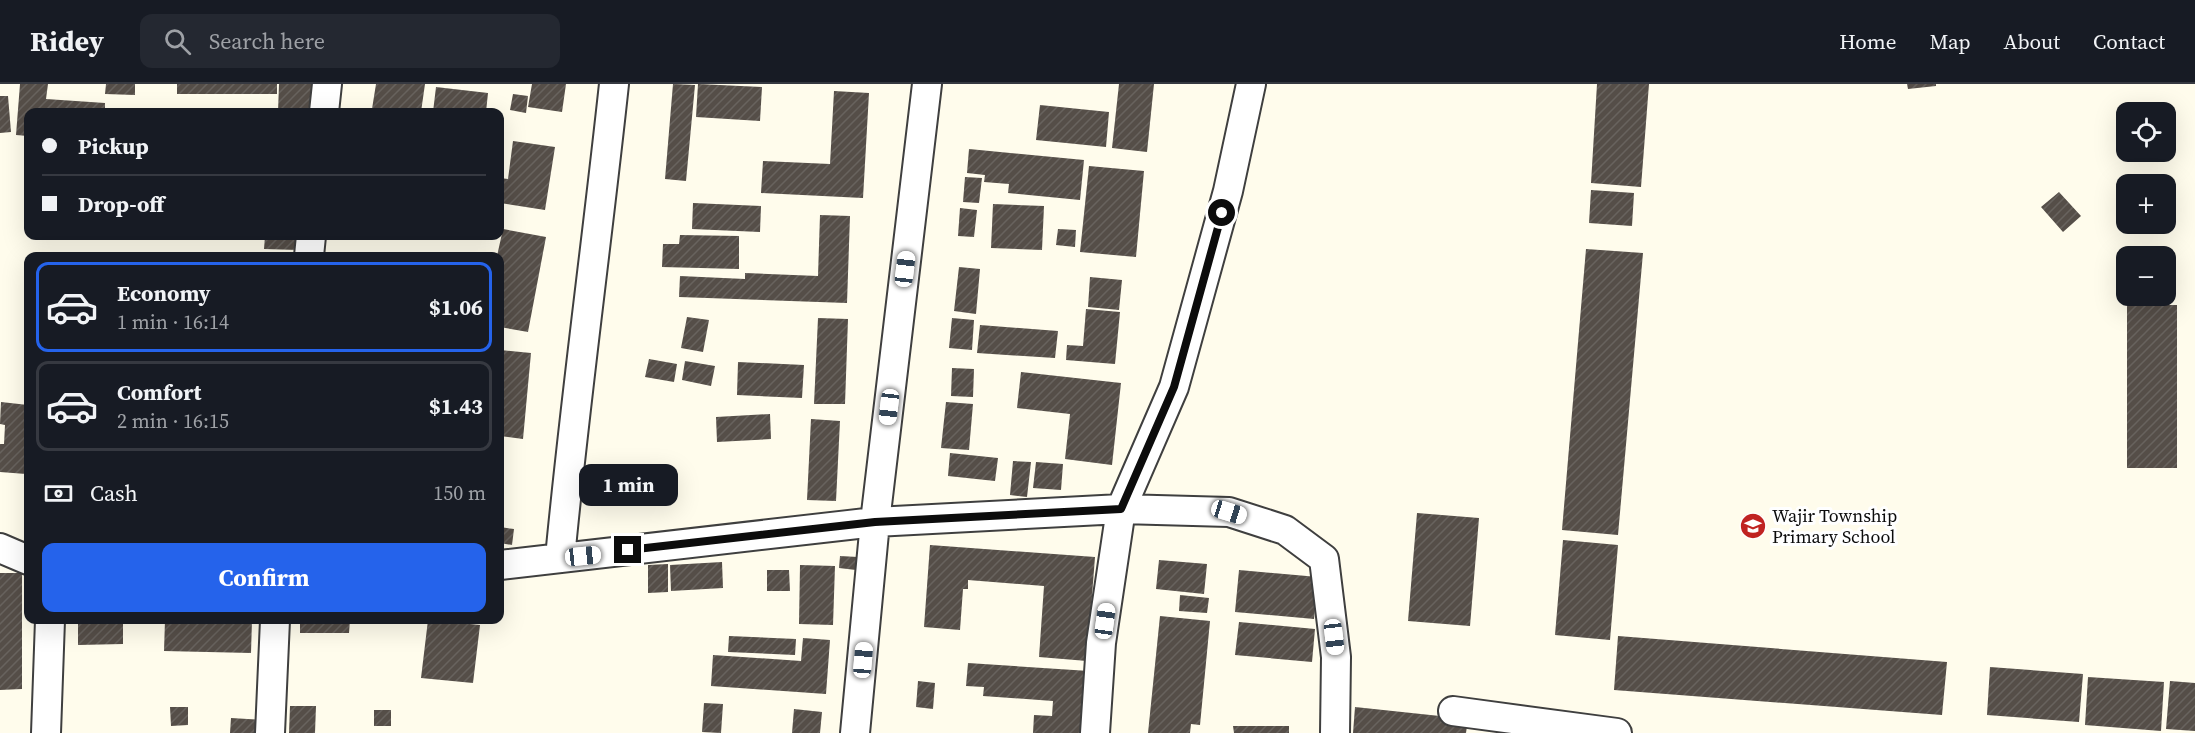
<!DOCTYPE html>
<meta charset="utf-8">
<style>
:root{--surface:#171b24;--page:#242831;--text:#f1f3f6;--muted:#9ea1a6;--line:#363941;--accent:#2563eb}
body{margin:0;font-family:"Source Serif 4",serif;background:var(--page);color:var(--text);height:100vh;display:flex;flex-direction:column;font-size:22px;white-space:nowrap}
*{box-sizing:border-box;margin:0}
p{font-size:20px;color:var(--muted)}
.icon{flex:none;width:33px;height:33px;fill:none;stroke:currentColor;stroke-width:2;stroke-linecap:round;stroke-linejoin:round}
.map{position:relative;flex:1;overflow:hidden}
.side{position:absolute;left:24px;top:168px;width:480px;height:372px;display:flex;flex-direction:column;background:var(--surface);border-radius:12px;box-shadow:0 6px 24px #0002}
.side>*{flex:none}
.guide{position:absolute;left:24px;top:24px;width:480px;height:132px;border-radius:12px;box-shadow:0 6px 24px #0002;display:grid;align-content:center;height:132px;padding:0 18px;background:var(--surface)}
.tools{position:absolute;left:2116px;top:18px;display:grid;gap:12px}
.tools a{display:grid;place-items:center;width:60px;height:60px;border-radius:12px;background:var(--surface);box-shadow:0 6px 24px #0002;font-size:30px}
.end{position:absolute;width:27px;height:27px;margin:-14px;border:8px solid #0c0c0c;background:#fff;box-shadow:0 0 0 3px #fff}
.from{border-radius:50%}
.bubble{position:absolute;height:42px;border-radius:12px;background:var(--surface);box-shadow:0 6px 24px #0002;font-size:20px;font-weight:700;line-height:42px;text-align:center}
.car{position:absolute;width:18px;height:36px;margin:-18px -9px;border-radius:8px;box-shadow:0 0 4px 2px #0007;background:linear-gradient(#fff 24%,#345 0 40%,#fff 0 76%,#345 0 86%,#fff 0)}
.guide b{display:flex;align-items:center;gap:21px;height:57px;font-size:22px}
.guide b+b{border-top:2px solid var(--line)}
.guide i{width:15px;height:15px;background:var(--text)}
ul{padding:10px 0 0;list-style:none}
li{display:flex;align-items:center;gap:18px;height:90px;margin:0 12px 9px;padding:0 6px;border:3px solid var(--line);border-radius:12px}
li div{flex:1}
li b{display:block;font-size:22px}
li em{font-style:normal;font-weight:700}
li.current{border-color:var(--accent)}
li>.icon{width:54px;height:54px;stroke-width:1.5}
.pay{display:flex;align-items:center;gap:15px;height:66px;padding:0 18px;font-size:22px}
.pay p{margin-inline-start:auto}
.button{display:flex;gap:12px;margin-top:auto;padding:12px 18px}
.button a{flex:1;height:69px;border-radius:12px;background:var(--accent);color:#fff;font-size:24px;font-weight:700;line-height:69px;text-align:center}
header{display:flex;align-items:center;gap:36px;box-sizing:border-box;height:84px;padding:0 30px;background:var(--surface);border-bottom:2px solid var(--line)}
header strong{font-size:28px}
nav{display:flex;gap:33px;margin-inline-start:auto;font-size:21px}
.search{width:420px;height:54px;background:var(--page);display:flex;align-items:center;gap:15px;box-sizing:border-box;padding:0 21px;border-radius:12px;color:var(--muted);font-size:22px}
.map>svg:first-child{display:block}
</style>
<header>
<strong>Ridey</strong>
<div class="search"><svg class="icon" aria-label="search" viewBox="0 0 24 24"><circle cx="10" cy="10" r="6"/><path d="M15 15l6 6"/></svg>Search here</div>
<nav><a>Home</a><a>Map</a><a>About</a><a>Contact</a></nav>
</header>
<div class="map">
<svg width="2195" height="649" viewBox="0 0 2195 649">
<defs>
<pattern id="building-hatch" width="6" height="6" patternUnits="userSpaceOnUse" patternTransform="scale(1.5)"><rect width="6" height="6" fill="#554e48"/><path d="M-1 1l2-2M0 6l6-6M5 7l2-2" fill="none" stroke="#68635e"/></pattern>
</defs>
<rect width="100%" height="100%" fill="#fffcec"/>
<path fill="url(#building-hatch)" d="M 20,0 L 48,0 L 46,15 L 105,19 L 105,28 L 28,28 L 28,52 L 16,51 Z
M 106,0 L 135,0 L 135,11 L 105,10 Z
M 177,0 L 277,0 L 277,10 L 177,10 Z
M 279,0 L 314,0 L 313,28 L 278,28 Z
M 376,0 L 425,0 L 421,28 L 396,28 L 372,25 Z
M 532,0 L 566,0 L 562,28 L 528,23 Z
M 673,0 L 695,1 L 686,97 L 665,95 Z
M 698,0 L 762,3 L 760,37 L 696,33 Z
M 1119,0 L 1154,0 L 1147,68 L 1112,64 Z
M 1597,0 L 1649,0 L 1641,103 L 1591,99 Z
M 1907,0 L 1936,0 L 1936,2 L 1908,5 Z
M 436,3 L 488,9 L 486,28 L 433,28 Z
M 834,7 L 869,9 L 863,114 L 761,109 L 763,77 L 830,80 Z
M 513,10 L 528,12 L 526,29 L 510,26 Z
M 0,12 L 8,12 L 11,48 L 0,49 Z
M 1040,21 L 1109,28 L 1106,63 L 1036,56 Z
M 513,57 L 555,63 L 545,126 L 500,119 L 500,94 L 508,95 Z
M 969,65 L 1084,76 L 1080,116 L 1008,109 L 1009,100 L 984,98 L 985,91 L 967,89 Z
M 1089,82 L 1144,87 L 1136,173 L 1080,168 Z
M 965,93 L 982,94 L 979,119 L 963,118 Z
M 1591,106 L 1634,109 L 1632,142 L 1589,139 Z
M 2059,108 L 2081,132 L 2063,148 L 2041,123 Z
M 693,119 L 761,122 L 760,148 L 692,145 Z
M 993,120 L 1044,122 L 1042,166 L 991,164 Z
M 960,124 L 977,126 L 974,153 L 958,152 Z
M 820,131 L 850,132 L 847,219 L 679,213 L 680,192 L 745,195 L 745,189 L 818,192 Z
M 503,145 L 546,153 L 528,248 L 500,243 L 500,172 L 497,172 Z
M 1058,145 L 1076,146 L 1075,163 L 1056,161 Z
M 680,151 L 739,152 L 739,185 L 662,183 L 663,160 L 679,160 Z
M 265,152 L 298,152 L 298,166 L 264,165 Z
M 1586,165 L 1643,169 L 1618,451 L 1562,446 Z
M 959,183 L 980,185 L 976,230 L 954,227 Z
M 1090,193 L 1122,196 L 1119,226 L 1088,223 Z
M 2127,221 L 2177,221 L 2177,384 L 2127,384 Z
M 1086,225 L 1120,228 L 1115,280 L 1066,276 L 1067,261 L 1083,262 Z
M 687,233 L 709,236 L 703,268 L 681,264 Z
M 818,234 L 848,235 L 845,320 L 814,320 Z
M 952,234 L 974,236 L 972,266 L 949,264 Z
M 980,241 L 1058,247 L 1055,274 L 977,269 Z
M 500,266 L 531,269 L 523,355 L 500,352 Z
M 649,275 L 677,280 L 674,298 L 645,293 Z
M 685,277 L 715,282 L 711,302 L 682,296 Z
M 738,278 L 804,281 L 802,314 L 737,311 Z
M 952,284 L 974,285 L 973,313 L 951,312 Z
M 1021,288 L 1121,299 L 1112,381 L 1065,375 L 1070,330 L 1017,324 Z
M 1,318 L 28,321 L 28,374 L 26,390 L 0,388 L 0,360 L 4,360 L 5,341 L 0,340 Z
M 946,318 L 973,320 L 969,366 L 941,364 Z
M 770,330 L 771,355 L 717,358 L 716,333 Z
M 811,335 L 840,337 L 836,417 L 807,416 Z
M 950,369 L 998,374 L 995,397 L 948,392 Z
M 1013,377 L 1031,378 L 1027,413 L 1010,411 Z
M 1036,378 L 1063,380 L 1061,406 L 1033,404 Z
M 1417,429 L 1479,434 L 1470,542 L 1408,537 Z
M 500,443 L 514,445 L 512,461 L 500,459 Z
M 1563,456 L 1618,461 L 1610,556 L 1555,551 Z
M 930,461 L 1095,473 L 1087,577 L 1039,573 L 1044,502 L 968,496 L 968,505 L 963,505 L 960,546 L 924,543 Z
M 840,472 L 858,473 L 856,486 L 839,484 Z
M 1159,476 L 1207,480 L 1204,510 L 1156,505 Z
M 722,478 L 723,504 L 671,507 L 670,481 Z
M 668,480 L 668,508 L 648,509 L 648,481 Z
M 800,481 L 835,482 L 833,541 L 799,540 Z
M 767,486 L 789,486 L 790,507 L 767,507 Z
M 1239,486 L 1318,493 L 1314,535 L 1235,528 Z
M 0,489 L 22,489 L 22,605 L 0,606 Z
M 1180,511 L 1209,514 L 1207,529 L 1179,527 Z
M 1160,532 L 1210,537 L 1200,641 L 1191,640 L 1190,649 L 1148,649 Z
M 78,536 L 123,536 L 123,560 L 78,561 Z
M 165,536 L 252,536 L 251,569 L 164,567 Z
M 300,536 L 350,536 L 349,549 L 300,549 Z
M 428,536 L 480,541 L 473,599 L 421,594 Z
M 1239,538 L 1315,545 L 1312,578 L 1235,571 Z
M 729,552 L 796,555 L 795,571 L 728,568 Z
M 1618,552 L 1947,578 L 1942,631 L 1614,606 Z
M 803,554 L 830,556 L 826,610 L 711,602 L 713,571 L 801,577 Z
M 968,579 L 1089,587 L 1085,649 L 1033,649 L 1034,631 L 1052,632 L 1053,617 L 983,612 L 984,603 L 966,602 Z
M 1990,583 L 2083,590 L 2079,638 L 1987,631 Z
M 2088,593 L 2164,598 L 2161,647 L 2085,641 Z
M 918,597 L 935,599 L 933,625 L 916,623 Z
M 2170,597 L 2195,599 L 2195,647 L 2166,645 Z
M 704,619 L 723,620 L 721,649 L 702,648 Z
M 290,622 L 316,622 L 315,649 L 289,649 Z
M 170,623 L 188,623 L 188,641 L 171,642 Z
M 1355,623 L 1468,635 L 1466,649 L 1353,649 Z
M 794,625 L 822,628 L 820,649 L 792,649 Z
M 374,626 L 391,626 L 391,642 L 374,642 Z
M 231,634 L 264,636 L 263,649 L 230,649 Z
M 1233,642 L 1289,642 L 1289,649 L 1234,649 Z"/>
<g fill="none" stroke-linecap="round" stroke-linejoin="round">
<g stroke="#3f3f3f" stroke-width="32">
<path id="minor" d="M 324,28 L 327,0
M 309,172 L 311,152
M 0,464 L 28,476
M 560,474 C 575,316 597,158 614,0
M 500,481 L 875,438 L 1121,425 L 1229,428 L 1285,446 L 1324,475 L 1336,573 L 1335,649
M 1453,627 L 1617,649
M 46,649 L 50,536
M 270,649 L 275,536
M 855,649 L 875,438 L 927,0
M 1095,649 L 1101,559 L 1121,425 L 1174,303 L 1228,107 L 1251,0"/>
</g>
<use href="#minor" stroke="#fff" stroke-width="28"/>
</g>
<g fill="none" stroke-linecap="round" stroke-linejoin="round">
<path stroke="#0c0c0c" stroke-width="8" d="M 628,466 L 875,438 L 1121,425 L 1174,303 L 1222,129"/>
</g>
<defs>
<g id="school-disc" transform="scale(1.35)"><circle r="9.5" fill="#c02321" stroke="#fff"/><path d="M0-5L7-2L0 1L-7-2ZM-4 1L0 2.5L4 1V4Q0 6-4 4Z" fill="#fff"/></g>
</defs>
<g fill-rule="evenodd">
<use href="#school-disc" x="1753" y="442"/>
</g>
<g text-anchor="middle" stroke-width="6" stroke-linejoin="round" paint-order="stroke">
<g font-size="18" fill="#0c0c0c" stroke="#fff" text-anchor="start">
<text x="1772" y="438">Wajir Township<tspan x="1772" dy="21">Primary School</tspan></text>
</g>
</g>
</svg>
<div class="tools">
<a><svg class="icon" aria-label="locate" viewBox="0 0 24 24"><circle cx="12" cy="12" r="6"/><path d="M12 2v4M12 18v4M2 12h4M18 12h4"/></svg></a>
<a>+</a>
<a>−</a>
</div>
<i class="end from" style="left:1222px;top:129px"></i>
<i class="end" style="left:628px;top:466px"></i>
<div class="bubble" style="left:579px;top:380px;width:99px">1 min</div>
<i class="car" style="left:905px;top:185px;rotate:7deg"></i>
<i class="car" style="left:889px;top:323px;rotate:187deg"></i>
<i class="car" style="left:1229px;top:428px;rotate:107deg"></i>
<i class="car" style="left:583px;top:472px;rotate:84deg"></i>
<i class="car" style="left:1105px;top:537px;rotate:8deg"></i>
<i class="car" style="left:1334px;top:553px;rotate:173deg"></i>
<i class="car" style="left:863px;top:576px;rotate:5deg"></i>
<div class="guide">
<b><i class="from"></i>Pickup</b>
<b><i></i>Drop-off</b>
</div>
<section class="side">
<ul>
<li class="current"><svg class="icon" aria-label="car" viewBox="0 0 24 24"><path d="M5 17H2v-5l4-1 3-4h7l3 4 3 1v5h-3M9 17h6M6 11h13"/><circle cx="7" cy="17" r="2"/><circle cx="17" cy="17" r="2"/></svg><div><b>Economy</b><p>1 min · 16:14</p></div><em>$1.06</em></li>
<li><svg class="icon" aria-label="car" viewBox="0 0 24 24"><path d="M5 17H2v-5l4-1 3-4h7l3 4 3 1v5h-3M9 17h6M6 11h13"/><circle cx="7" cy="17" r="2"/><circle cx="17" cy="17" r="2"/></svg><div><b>Comfort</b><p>2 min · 16:15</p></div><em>$1.43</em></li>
</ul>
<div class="pay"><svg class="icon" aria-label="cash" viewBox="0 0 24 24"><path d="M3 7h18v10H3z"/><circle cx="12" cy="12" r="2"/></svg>Cash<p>150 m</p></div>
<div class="button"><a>Confirm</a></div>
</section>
</div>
